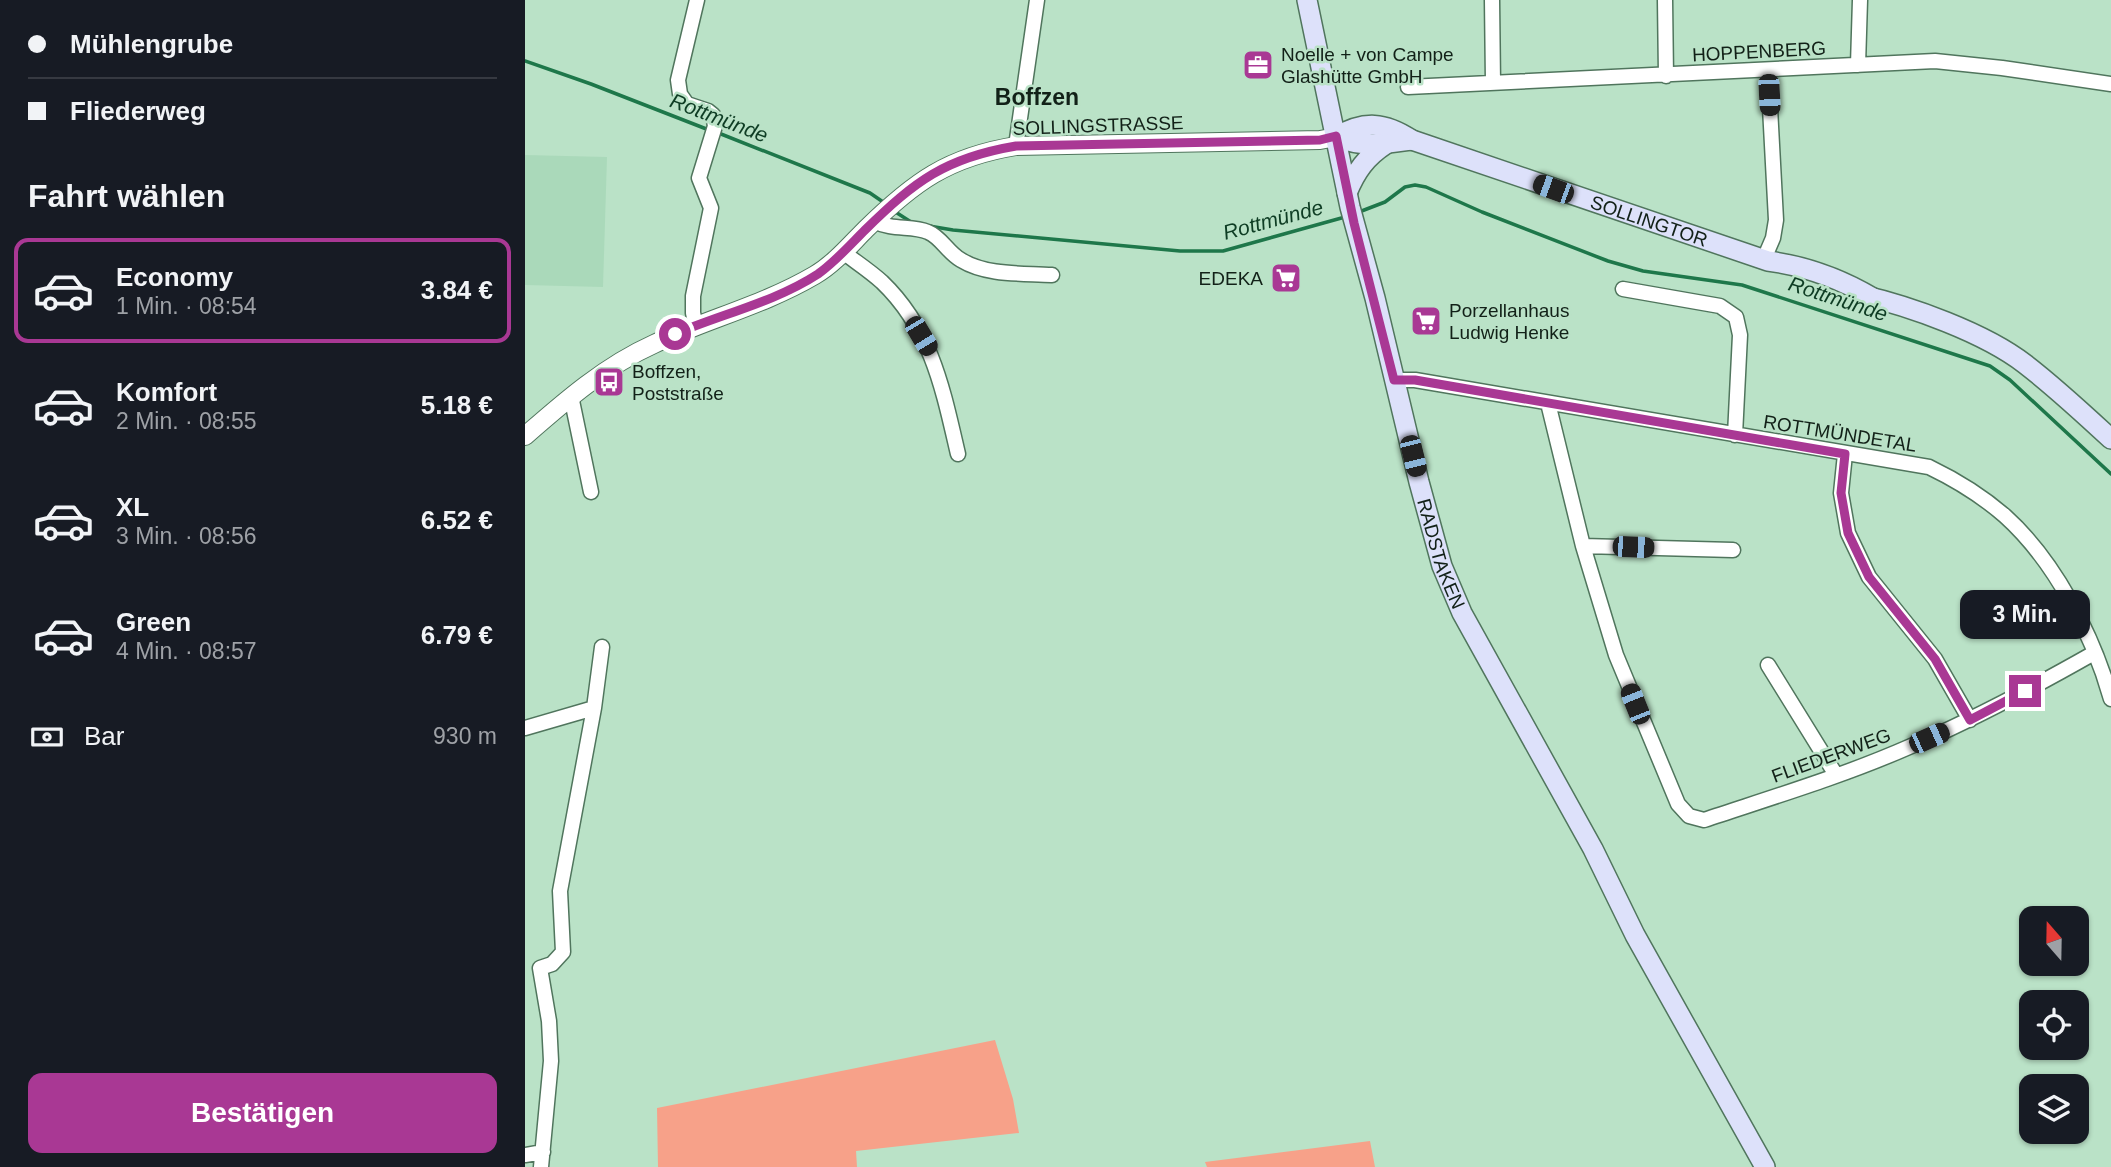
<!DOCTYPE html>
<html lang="de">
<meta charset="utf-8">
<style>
:root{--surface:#171b24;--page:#242831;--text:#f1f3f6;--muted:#9ea1a6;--line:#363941;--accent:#a93894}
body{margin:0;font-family:Helvetica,sans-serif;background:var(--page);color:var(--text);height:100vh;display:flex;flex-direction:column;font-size:26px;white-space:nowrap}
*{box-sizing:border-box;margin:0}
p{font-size:23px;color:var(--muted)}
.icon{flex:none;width:38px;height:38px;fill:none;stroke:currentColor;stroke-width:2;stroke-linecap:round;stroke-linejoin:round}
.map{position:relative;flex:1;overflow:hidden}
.details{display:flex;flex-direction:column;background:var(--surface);width:525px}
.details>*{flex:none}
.top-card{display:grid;align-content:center;height:154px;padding:0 28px;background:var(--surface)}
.needle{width:46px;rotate:340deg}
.buttons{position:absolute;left:1494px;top:906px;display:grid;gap:14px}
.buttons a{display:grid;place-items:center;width:70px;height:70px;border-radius:14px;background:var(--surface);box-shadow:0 2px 5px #0004;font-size:35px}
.end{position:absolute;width:32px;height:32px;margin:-16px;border:9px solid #a93894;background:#fff;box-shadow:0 0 0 4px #fff}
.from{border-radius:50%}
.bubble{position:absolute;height:49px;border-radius:14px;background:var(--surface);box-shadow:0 2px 5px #0004;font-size:23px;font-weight:800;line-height:49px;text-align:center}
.car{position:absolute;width:21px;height:42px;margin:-21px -10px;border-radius:9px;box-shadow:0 0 5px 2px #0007;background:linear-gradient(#222 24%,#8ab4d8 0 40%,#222 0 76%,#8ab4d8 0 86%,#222 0)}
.top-card b{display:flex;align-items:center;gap:24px;height:66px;font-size:26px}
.top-card b+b{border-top:2px solid var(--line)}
.top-card i{width:18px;height:18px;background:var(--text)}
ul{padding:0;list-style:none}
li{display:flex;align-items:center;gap:21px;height:105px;margin:0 14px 10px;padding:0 14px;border:4px solid transparent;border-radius:14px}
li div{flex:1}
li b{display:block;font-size:26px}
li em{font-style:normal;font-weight:800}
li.on{border-color:var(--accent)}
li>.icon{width:63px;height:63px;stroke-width:1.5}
h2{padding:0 28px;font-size:32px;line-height:84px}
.pay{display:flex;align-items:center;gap:18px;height:77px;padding:0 28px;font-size:26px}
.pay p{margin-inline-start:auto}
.action{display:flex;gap:14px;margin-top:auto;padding:14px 28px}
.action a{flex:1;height:80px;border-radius:14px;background:var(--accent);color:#fff;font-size:28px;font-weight:800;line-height:80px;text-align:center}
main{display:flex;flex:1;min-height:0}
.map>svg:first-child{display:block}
</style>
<main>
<section class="details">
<div class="top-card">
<b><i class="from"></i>Mühlengrube</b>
<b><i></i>Fliederweg</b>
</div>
<h2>Fahrt wählen</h2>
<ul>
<li class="on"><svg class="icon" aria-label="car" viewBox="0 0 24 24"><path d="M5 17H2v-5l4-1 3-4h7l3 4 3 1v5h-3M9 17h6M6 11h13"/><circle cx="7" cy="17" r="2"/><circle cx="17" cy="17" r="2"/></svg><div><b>Economy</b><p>1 Min. · 08:54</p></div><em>3.84 €</em></li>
<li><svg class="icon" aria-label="car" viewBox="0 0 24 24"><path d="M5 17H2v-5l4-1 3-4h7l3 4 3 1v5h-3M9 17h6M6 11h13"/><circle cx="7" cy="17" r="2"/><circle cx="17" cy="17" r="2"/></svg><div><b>Komfort</b><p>2 Min. · 08:55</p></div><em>5.18 €</em></li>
<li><svg class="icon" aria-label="car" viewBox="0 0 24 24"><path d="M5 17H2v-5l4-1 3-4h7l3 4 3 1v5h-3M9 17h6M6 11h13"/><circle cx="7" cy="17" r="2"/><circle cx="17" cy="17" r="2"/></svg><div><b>XL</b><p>3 Min. · 08:56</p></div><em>6.52 €</em></li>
<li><svg class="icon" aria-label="car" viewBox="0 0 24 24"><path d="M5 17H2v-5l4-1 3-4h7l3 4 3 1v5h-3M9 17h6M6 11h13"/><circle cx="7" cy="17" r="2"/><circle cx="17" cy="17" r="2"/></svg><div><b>Green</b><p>4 Min. · 08:57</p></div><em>6.79 €</em></li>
</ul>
<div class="pay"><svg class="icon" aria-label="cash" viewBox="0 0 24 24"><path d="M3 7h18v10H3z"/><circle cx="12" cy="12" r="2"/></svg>Bar<p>930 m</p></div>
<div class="action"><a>Bestätigen</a></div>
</section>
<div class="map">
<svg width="1586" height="1167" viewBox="0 0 1586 1167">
<rect width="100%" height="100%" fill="#bae2c7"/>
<path fill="#aad9ba" d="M 0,155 L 82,157 L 78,287 L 0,285 Z"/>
<path fill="#f7a189" d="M 470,1040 L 488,1099 L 494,1133 L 331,1151 L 332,1167 L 133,1167 L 132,1108 Z
M 845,1141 L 850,1167 L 682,1167 L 680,1162 Z"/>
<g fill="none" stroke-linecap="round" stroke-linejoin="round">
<path stroke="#1e774a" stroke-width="3.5" d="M 0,61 L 66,84 L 184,130
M 191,132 L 345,193 L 361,204
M 369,211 L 386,222
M 834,212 L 860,202 L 880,187 L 890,185 L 901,187 L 957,212 L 1083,261 L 1118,271 L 1217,285 L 1465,366 L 1485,380 L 1586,474
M 404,226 L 428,230 L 655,251 L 698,251 L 820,217"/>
<g stroke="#50755d" stroke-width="17">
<path id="minor" d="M 967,0 L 968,83
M 1140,0 L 1141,76
M 1333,65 L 1335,0
M 883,87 L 1410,61 L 1477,68 L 1586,84
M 491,146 L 512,0
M 349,221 C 368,231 386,225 403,232 C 416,237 423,253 436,260 C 462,276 498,273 527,275
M 318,252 C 331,262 345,271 357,282 C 407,330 418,390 433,454
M 1239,259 L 1248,238 L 1251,220 L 1243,70
M 1098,289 L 1195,306 L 1211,317 L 1215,335 L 1210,435
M 171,325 L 168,313 L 168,296 L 186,208 L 174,178 L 190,126 L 188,115 L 183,111 L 162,104 L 155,94 L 153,80 L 172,0
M 869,380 L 890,380 L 1404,467 C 1431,480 1457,496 1480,516 C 1530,561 1568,635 1586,699
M 46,396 L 66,492
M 1023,403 L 1058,546 L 1091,655 L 1153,804 L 1164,816 L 1179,820 C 1248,797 1318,776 1384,747 C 1448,720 1509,687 1569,653
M 1320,454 L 1316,493 L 1323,533 L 1344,577 L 1410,659 L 1445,720
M 1058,546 L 1208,550
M 1243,665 L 1311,775
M 0,728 L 69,708
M 0,1155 L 18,1152
M 16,1167 L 26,1061 L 24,1021 L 15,968 L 27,964 L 38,952 L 35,891 L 69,708 L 77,647"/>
</g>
<g stroke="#50755d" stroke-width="20">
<path id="tertiary" d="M 0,436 C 40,401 80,366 129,344 C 182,319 239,305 290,275 C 309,264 325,245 341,229 C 389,182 423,157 491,146 L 795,140 L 811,137"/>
</g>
<g stroke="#50755d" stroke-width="22">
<g id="secondary">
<path id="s1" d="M 782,0 L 825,207 L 850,298 L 894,482 L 917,566 L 937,613 L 1068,849 L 1110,935 L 1240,1167"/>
<path id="s2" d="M 811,137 C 839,120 860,122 887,140 L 1243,261 C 1280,266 1316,279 1348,298"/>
<path d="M 811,137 C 838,148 859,144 887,140"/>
<path d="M 822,193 C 831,171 841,157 861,144"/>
<path d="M 1336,295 C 1385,306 1460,333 1500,364 C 1530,387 1558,413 1586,439"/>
</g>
</g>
<use href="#minor" stroke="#fff" stroke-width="14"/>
<use href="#tertiary" stroke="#fff" stroke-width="18"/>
<use href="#secondary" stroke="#dde1fa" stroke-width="19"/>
</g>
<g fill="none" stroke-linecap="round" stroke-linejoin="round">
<path stroke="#a93894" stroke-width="9" d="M 150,334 C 197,314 250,302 293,274 C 310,262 325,245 340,230 C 390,181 420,158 491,146 L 795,140 L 811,136 L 829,223 L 869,380 L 890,380 L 1320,454 L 1316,493 L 1323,533 L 1344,577 L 1410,659 L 1445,720 L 1500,691"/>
</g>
<defs>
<g id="office-square" transform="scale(1.575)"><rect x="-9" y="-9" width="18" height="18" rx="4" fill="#a93894" stroke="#bae2c7"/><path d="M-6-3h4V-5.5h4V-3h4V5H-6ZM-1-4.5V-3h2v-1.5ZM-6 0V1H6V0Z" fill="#fff"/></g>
<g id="supermarket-square" transform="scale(1.575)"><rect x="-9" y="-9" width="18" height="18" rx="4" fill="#a93894" stroke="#bae2c7"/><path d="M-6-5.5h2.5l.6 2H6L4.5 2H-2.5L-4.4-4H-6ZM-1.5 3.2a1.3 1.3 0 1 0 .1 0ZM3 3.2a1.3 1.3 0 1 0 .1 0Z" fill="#fff"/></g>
<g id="bus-square" transform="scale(1.575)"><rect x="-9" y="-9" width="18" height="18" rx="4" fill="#a93894" stroke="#bae2c7"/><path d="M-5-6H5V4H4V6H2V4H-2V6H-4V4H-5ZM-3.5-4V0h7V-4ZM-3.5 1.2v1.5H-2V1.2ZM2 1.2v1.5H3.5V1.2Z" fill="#fff"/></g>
</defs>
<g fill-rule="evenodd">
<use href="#office-square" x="733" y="65"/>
<use href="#supermarket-square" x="761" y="278"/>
<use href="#supermarket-square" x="901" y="321"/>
<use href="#bus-square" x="84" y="382"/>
</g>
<g text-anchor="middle" stroke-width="5" stroke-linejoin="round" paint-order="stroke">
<g font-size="19" fill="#122118" stroke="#bae2c7">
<text transform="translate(1234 51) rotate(-3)" y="7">HOPPENBERG</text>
<text transform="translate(573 125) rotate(-2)" y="7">SOLLINGSTRASSE</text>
<text dy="7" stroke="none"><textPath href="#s2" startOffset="332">SOLLINGTOR</textPath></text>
<text transform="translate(1315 433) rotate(9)" y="7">ROTTMÜNDETAL</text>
<text dy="7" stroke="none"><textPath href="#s1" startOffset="570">RADSTAKEN</textPath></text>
<text transform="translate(1306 755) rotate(-20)" y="7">FLIEDERWEG</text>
</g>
<g font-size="19" fill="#122118" stroke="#bae2c7" text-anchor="start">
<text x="756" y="61">Noelle + von Campe<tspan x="756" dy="22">Glashütte GmbH</tspan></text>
<text x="738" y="285" text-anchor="end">EDEKA</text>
<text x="924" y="317">Porzellanhaus<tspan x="924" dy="22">Ludwig Henke</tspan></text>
<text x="107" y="378">Boffzen,<tspan x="107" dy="22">Poststraße</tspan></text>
</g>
<g font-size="21" font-style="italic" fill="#0e3d24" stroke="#bae2c7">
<text transform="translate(194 118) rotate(21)" y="7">Rottmünde</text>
<text transform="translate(748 220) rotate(-15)" y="7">Rottmünde</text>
<text transform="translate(1313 299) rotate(18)" y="7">Rottmünde</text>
</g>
<g font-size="23" font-weight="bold" fill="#122118" stroke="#bae2c7">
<text x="512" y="105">Boffzen</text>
</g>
</g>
</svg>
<div class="buttons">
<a><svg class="needle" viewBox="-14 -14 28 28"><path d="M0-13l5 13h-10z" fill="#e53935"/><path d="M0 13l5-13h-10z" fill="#9ea1a6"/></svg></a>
<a><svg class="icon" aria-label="locate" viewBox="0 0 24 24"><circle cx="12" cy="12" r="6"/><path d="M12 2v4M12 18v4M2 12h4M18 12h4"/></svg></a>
<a><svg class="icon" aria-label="layers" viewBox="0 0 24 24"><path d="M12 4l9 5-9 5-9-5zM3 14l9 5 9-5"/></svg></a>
</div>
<i class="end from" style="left:150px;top:334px"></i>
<i class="end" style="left:1500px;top:691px"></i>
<div class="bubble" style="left:1435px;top:590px;width:130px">3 Min.</div>
<i class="car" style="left:1244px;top:95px;rotate:177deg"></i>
<i class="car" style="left:1028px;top:189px;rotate:290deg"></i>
<i class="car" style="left:396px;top:336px;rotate:149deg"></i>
<i class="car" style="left:888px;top:456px;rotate:166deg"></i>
<i class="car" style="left:1108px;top:547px;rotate:92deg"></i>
<i class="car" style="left:1110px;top:704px;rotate:338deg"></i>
<i class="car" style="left:1404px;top:738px;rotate:66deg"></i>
</div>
</main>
